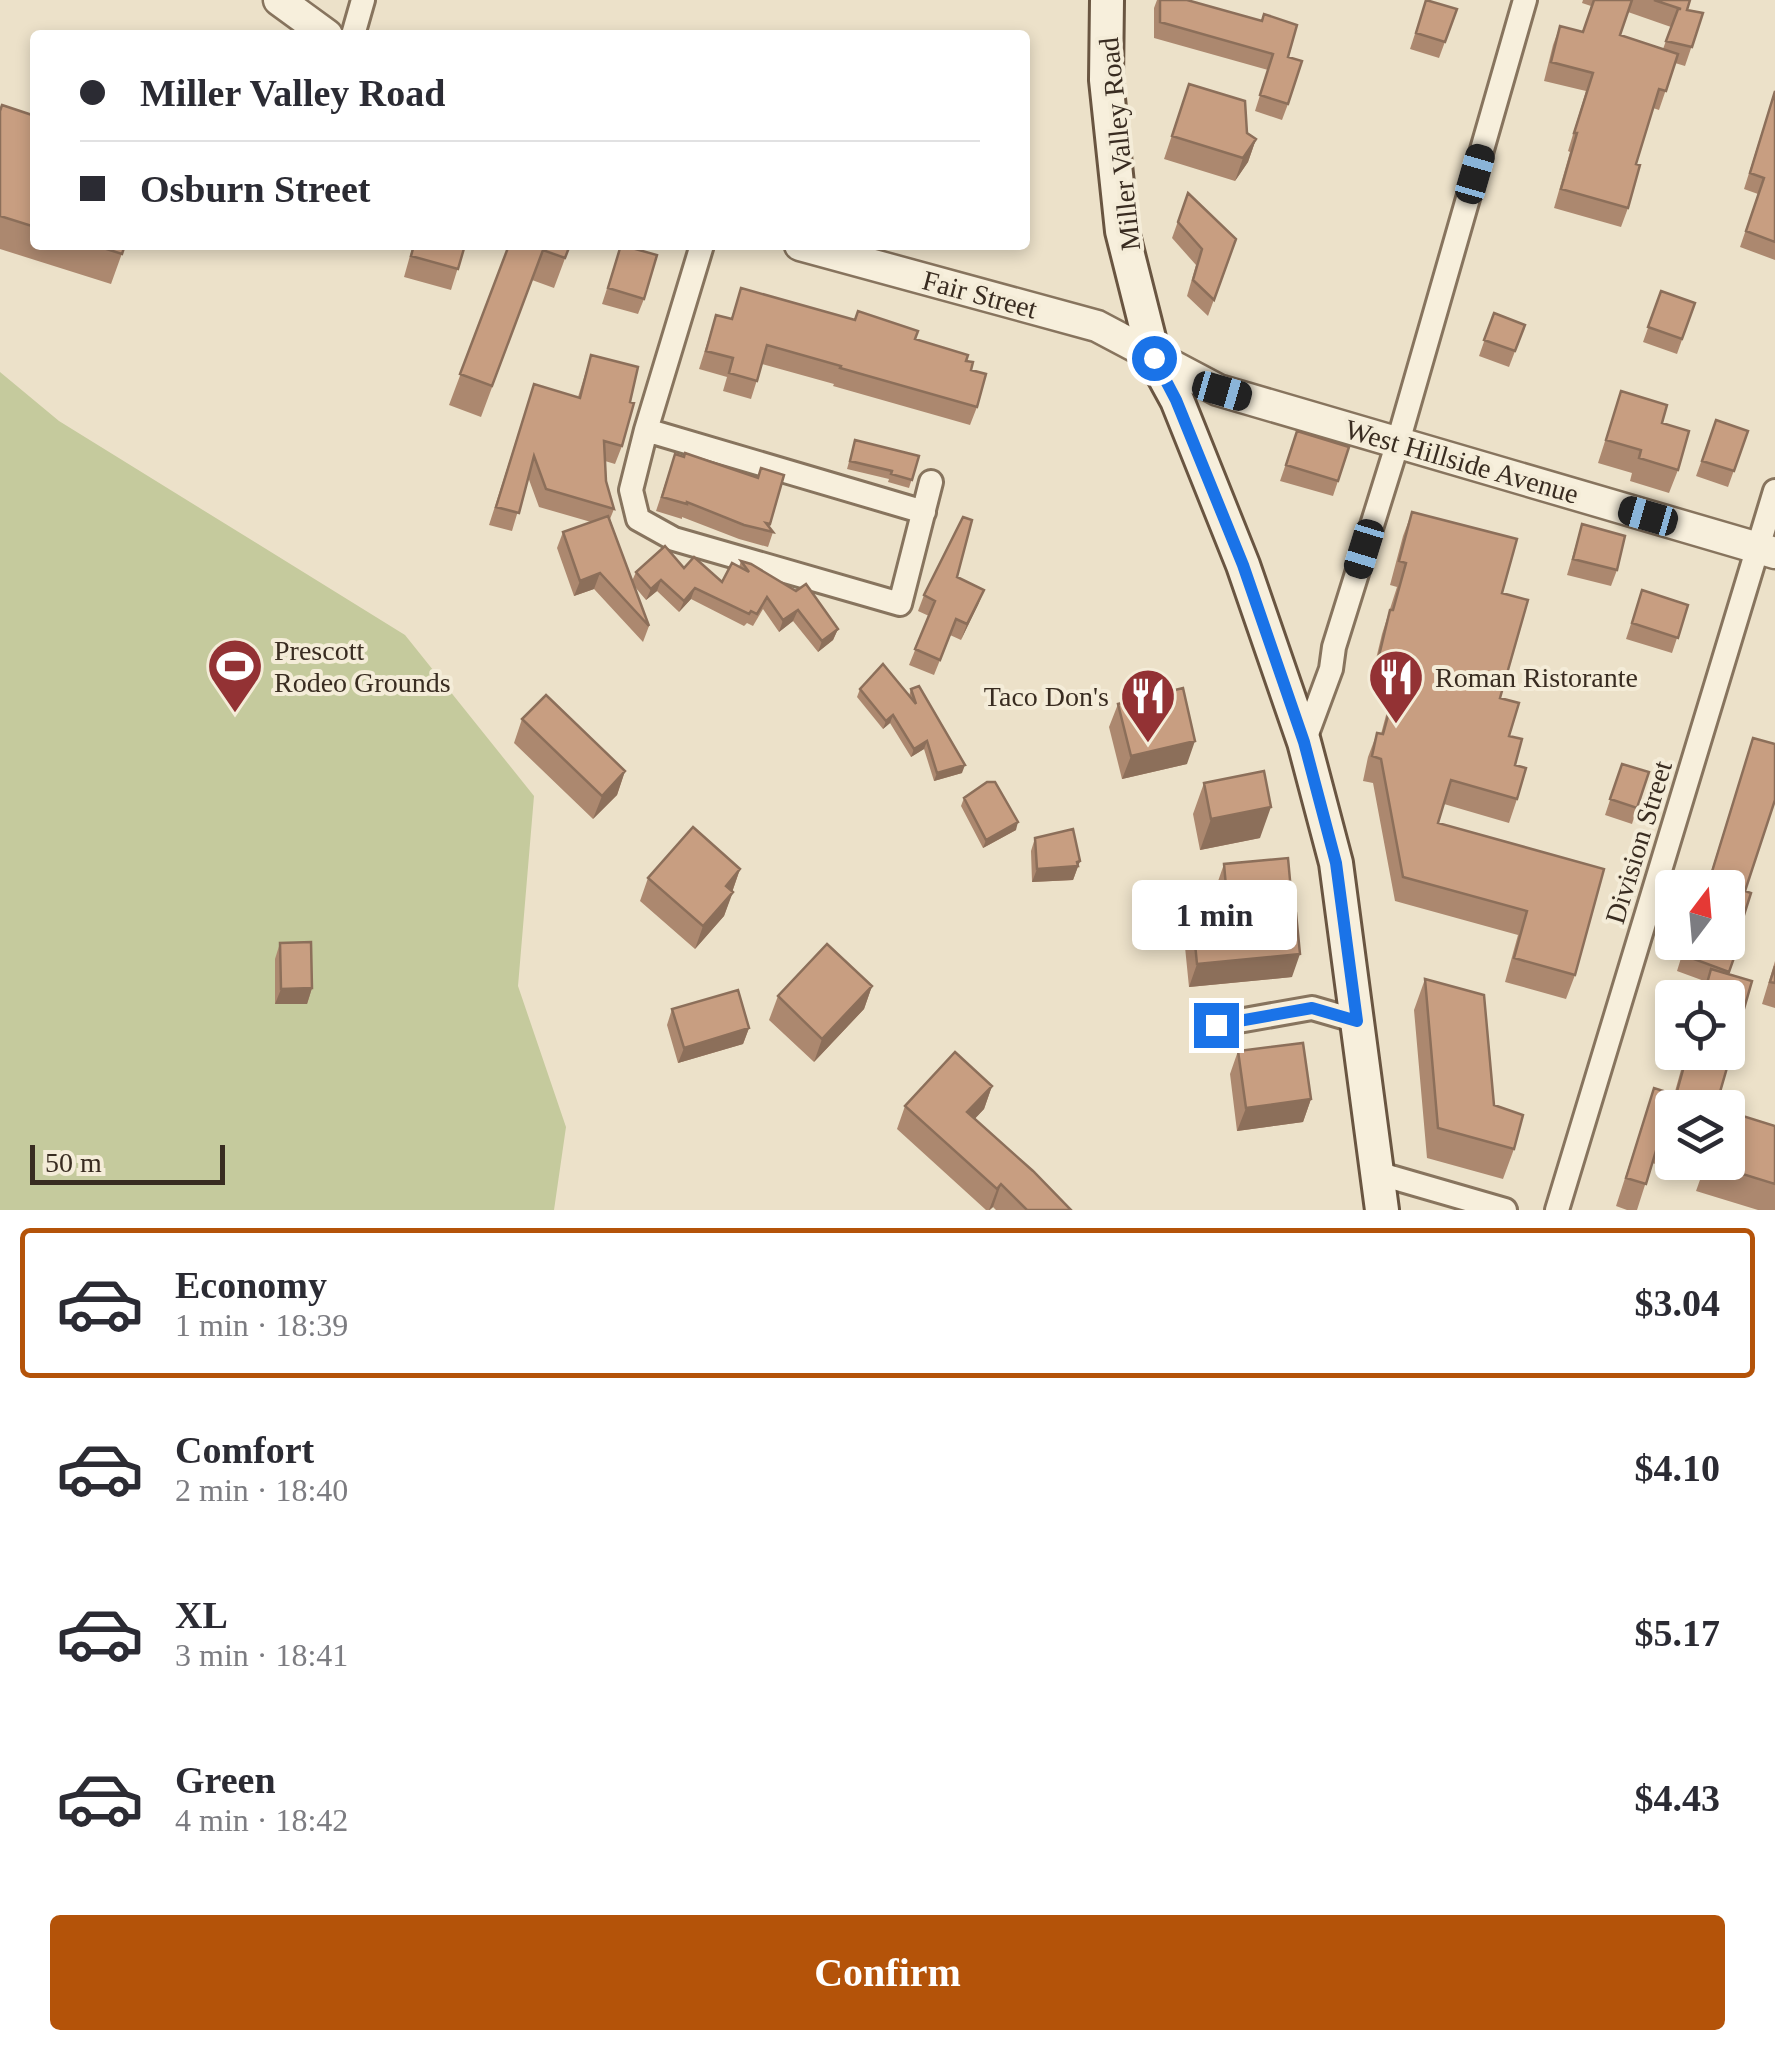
<!DOCTYPE html>
<meta charset="utf-8">
<style>
:root{--surface:#fff;--page:#f2f2f3;--text:#2b2b33;--muted:#7c7c81;--line:#e1e1e2;--accent:#b45309}
body{margin:0;font-family:"Times New Roman",serif;background:var(--page);color:var(--text);height:100vh;display:flex;flex-direction:column;font-size:38px;white-space:nowrap}
*{box-sizing:border-box;margin:0}
p{font-size:32px;color:var(--muted)}
.icon{flex:none;width:55px;height:55px;fill:none;stroke:currentColor;stroke-width:2;stroke-linecap:round;stroke-linejoin:round}
.map{position:relative;height:1210px;overflow:hidden}
.sheet{display:flex;flex-direction:column;background:var(--surface);flex:1}
.sheet>*{flex:none}
.guide{position:absolute;left:30px;top:30px;width:1000px;height:220px;border-radius:10px;box-shadow:0 5px 15px #0003;display:grid;align-content:center;height:220px;padding:0 50px;background:var(--surface)}
.needle{width:65px;rotate:16deg}
.controls{position:absolute;left:1655px;top:870px;display:grid;gap:20px}
.controls a{display:grid;place-items:center;width:90px;height:90px;border-radius:10px;background:var(--surface);box-shadow:0 5px 15px #0003;font-size:50px}
.scale{position:absolute;left:30px;bottom:25px;width:195px;box-sizing:border-box;padding-left:10px;border:5px solid #392c21;border-top:0;font-size:28px;line-height:35px;white-space:nowrap;color:#392c21;-webkit-text-stroke:8px #f4ecd8;paint-order:stroke}
.end{position:absolute;width:45px;height:45px;margin:-22px;border:12px solid #1a73e8;background:#fff;box-shadow:0 0 0 5px #fff}
.from{border-radius:50%}
.bubble{position:absolute;height:70px;border-radius:10px;background:var(--surface);box-shadow:0 5px 15px #0003;font-size:32px;font-weight:600;line-height:70px;text-align:center}
.car{position:absolute;width:30px;height:60px;margin:-30px -15px;border-radius:12px;box-shadow:0 0 8px 2px #0007;background:linear-gradient(#222 24%,#8ab4d8 0 40%,#222 0 76%,#8ab4d8 0 86%,#222 0)}
.guide b{display:flex;align-items:center;gap:35px;height:95px;font-size:38px}
.guide b+b{border-top:2px solid var(--line)}
.guide i{width:25px;height:25px;background:var(--text)}
ul{padding:18px 0 0;list-style:none}
li{display:flex;align-items:center;gap:30px;height:150px;margin:0 20px 15px;padding:0 30px;border:5px solid transparent;border-radius:10px}
li div{flex:1}
li b{display:block;font-size:38px}
li em{font-style:normal;font-weight:600}
li.on{border-color:var(--accent)}
li>.icon{width:90px;height:90px;stroke-width:1.5}
.primary-button{display:flex;gap:20px;margin-top:auto;padding:20px 50px}
.primary-button a{flex:1;height:115px;border-radius:10px;background:var(--accent);color:#fff;font-size:40px;font-weight:600;line-height:115px;text-align:center}
.map>svg:first-child{display:block}
</style>
<div class="map">
<svg width="1775" height="1210" viewBox="0 0 1775 1210">
<rect width="100%" height="100%" fill="#ece1c9"/>
<path fill="#c5ca9d" d="M 0,372 L 59,421 L 405,635 L 534,796 L 518,986 L 566,1127 L 554,1210 L 0,1210 Z"/>
<g fill="none" stroke-linecap="round" stroke-linejoin="round">
<g stroke="#87745e" stroke-width="28">
<path id="minor" d="M 353,35 L 363,0
M 702,245 L 646,430 L 631,490 L 638,519 L 674,539 L 900,604 L 931,482
M 646,430 L 924,512
M 1304,742 L 1331,669 L 1334,647 L 1398,442 L 1525,0
M 1216,1025 L 1312,1008 L 1357,1021
M 1377,1173 L 1505,1210
M 1557,1210 L 1775,491"/>
</g>
<g stroke="#87745e" stroke-width="35">
<path id="tertiary" d="M 279,0 L 327,35
M 800,245 L 1097,326 L 1218,390 L 1775,553"/>
</g>
<g stroke="#695541" stroke-width="38">
<path id="secondary" d="M 1107,0 L 1106,80 L 1122,231 L 1154,358 L 1177,400 L 1243,565 L 1304,742 L 1336,863 L 1382,1210"/>
</g>
<use href="#minor" stroke="#f7efdc" stroke-width="22"/>
<use href="#tertiary" stroke="#f7efdc" stroke-width="30"/>
<use href="#secondary" stroke="#f7efdc" stroke-width="32"/>
</g>
<path fill="#ac886f" fill-rule="evenodd" d="M 1157,0 L 1187,0 L 1288,57 L 1288,104 L 1282,120 L 1255,111 L 1268,70 L 1154,38 L 1154,8 Z
M 1426,0 L 1457,9 L 1439,58 L 1410,49 Z
M 1583,0 L 1690,0 L 1687,10 L 1703,13 L 1685,66 L 1675,63 L 1659,110 L 1653,108 L 1636,164 L 1628,208 L 1621,227 L 1554,208 L 1570,152 L 1568,151 L 1586,91 L 1544,81 L 1553,45 L 1560,26 L 1583,32 L 1591,6 L 1582,3 ZM 1628,12 L 1671,27 L 1663,49 L 1620,35 Z
M 1189,84 L 1247,133 L 1256,139 L 1248,162 L 1235,181 L 1164,159 Z
M 1775,90 L 1775,260 L 1740,247 L 1758,194 L 1744,189 Z
M 0,110 L 35,116 L 35,245 L 125,245 L 111,284 L 0,249 Z
M 1188,193 L 1236,239 L 1208,316 L 1187,296 L 1196,265 L 1172,238 Z
M 413,245 L 465,245 L 451,290 L 404,277 Z
M 509,245 L 570,245 L 554,288 L 532,280 L 481,417 L 449,405 Z
M 621,245 L 644,299 L 638,314 L 602,304 Z
M 741,288 L 915,339 L 966,361 L 971,370 L 977,407 L 970,425 L 833,386 L 834,384 L 762,364 L 751,399 L 723,391 L 727,377 L 699,369 L 716,315 L 731,319 Z
M 1661,291 L 1695,303 L 1677,354 L 1643,342 Z
M 1494,313 L 1525,325 L 1509,367 L 1479,356 Z
M 591,355 L 630,402 L 622,446 L 615,464 L 605,461 L 606,481 L 614,509 L 610,519 L 632,581 L 636,572 L 684,568 L 722,582 L 739,567 L 741,561 L 838,629 L 833,640 L 818,652 L 793,621 L 779,632 L 763,609 L 753,626 L 747,623 L 744,626 L 691,599 L 679,612 L 657,591 L 646,600 L 635,587 L 649,626 L 643,642 L 594,589 L 574,596 L 557,548 L 563,532 L 591,522 L 539,507 L 528,477 L 512,531 L 489,525 L 534,384 L 578,397 Z
M 1621,391 L 1662,423 L 1678,470 L 1669,493 L 1630,481 L 1632,473 L 1598,463 Z
M 1716,420 L 1748,431 L 1728,487 L 1696,476 Z
M 1297,431 L 1338,481 L 1333,496 L 1280,481 Z
M 855,440 L 919,456 L 909,488 L 888,482 L 889,479 L 847,469 Z
M 675,454 L 757,478 L 784,475 L 769,527 L 773,532 L 768,547 L 739,539 L 682,517 L 682,519 L 656,511 Z
M 1412,512 L 1502,593 L 1500,698 L 1515,765 L 1517,799 L 1509,823 L 1444,804 L 1438,823 L 1604,869 L 1575,975 L 1566,999 L 1505,982 L 1518,935 L 1395,901 L 1373,783 L 1363,781 L 1368,757 L 1377,733 L 1381,734 L 1393,689 L 1370,684 L 1382,634 L 1397,587 L 1390,585 L 1403,536 Z
M 1582,524 L 1617,570 L 1611,586 L 1567,575 Z
M 957,577 L 984,590 L 961,640 L 950,635 L 934,675 L 909,665 L 929,616 L 918,611 L 924,595 Z
M 1642,590 L 1688,605 L 1672,653 L 1626,639 Z
M 860,689 L 909,696 L 911,689 L 962,773 L 934,781 L 924,749 L 911,757 L 890,723 L 883,729 L 857,697 Z
M 1118,704 L 1187,764 L 1122,779 L 1109,727 Z
M 522,719 L 625,771 L 617,795 L 593,819 L 514,743 Z
M 1753,738 L 1775,744 L 1775,800 L 1745,891 L 1751,893 L 1736,940 L 1740,941 L 1728,974 L 1752,981 L 1718,1099 L 1736,1104 L 1733,1113 L 1775,1126 L 1775,1210 L 1758,1210 L 1696,1191 L 1701,1177 L 1652,1163 L 1637,1210 L 1627,1210 L 1616,1206 L 1654,1088 L 1674,1095 L 1686,1052 L 1728,1052 L 1728,998 L 1701,998 L 1707,982 L 1677,971 L 1686,942 L 1728,942 L 1728,888 L 1706,888 ZM 1672,1108 L 1728,1108 L 1728,1162 L 1672,1162 Z
M 1622,764 L 1637,808 L 1632,824 L 1605,815 Z
M 1204,783 L 1260,838 L 1200,850 L 1193,814 Z
M 964,798 L 1016,830 L 983,848 L 961,806 Z
M 1035,838 L 1080,861 L 1073,880 L 1032,882 L 1031,851 Z
M 1224,864 L 1292,977 L 1189,987 L 1185,947 L 1193,923 L 1219,921 L 1216,887 Z
M 740,869 L 724,916 L 695,949 L 640,901 L 648,878 Z
M 280,943 L 312,988 L 307,1004 L 275,1004 L 275,959 Z
M 1775,961 L 1775,1008 L 1762,1004 Z
M 1425,979 L 1494,1105 L 1514,1149 L 1503,1179 L 1427,1158 L 1414,1010 Z
M 872,986 L 864,1009 L 814,1062 L 769,1020 L 778,996 Z
M 672,1009 L 749,1028 L 743,1044 L 678,1063 L 667,1025 Z
M 1238,1051 L 1311,1099 L 1303,1122 L 1237,1131 L 1230,1074 Z
M 992,1086 L 984,1109 L 974,1119 L 1071,1210 L 996,1210 L 993,1207 L 990,1210 L 986,1210 L 897,1129 L 905,1106 Z"/>
<path fill="#8c6f5a" d="M 1256,139 L 1248,162 L 1235,181 L 1243,158 Z
M 600,573 L 594,589 L 574,596 L 580,581 Z
M 661,580 L 657,591 L 646,600 L 651,589 Z
M 695,588 L 691,599 L 679,612 L 684,601 Z
M 984,590 L 978,605 L 961,640 L 967,624 Z
M 798,610 L 793,621 L 779,632 L 783,620 Z
M 838,629 L 833,640 L 818,652 L 822,641 Z
M 893,715 L 890,723 L 883,729 L 886,721 Z
M 927,741 L 924,749 L 911,757 L 914,749 Z
M 1195,741 L 1187,764 L 1122,779 L 1131,756 Z
M 965,765 L 962,773 L 934,781 L 937,773 Z
M 625,771 L 617,795 L 593,819 L 602,796 Z
M 1271,807 L 1260,838 L 1200,850 L 1211,819 Z
M 1018,822 L 1016,830 L 983,848 L 986,840 Z
M 1080,861 L 1073,880 L 1032,882 L 1037,869 Z
M 740,869 L 732,892 L 726,886 Z
M 733,892 L 724,916 L 695,949 L 703,926 Z
M 1300,954 L 1292,977 L 1189,987 L 1197,964 Z
M 872,986 L 864,1009 L 814,1062 L 822,1039 Z
M 312,988 L 307,1004 L 275,1004 L 281,989 Z
M 749,1028 L 743,1044 L 678,1063 L 684,1048 Z
M 992,1086 L 984,1109 L 959,1136 L 967,1112 Z
M 1311,1099 L 1303,1122 L 1237,1131 L 1246,1108 Z
M 1001,1184 L 993,1207 L 989,1210 L 997,1189 Z"/>
<path fill="#c89e81" stroke="#8c6f5a" stroke-width="2.5" d="M 1160,0 L 1187,0 L 1262,21 L 1264,14 L 1297,25 L 1288,57 L 1302,61 L 1288,104 L 1260,95 L 1273,54 L 1160,22 Z
M 1426,0 L 1457,9 L 1445,42 L 1416,33 Z
M 1594,0 L 1632,0 L 1620,35 L 1678,54 L 1666,91 L 1659,89 L 1636,164 L 1640,165 L 1628,208 L 1561,189 L 1577,133 L 1574,133 L 1593,73 L 1551,62 L 1560,26 L 1583,32 Z
M 1654,0 L 1690,0 L 1687,10 L 1703,13 L 1692,47 L 1666,41 L 1678,9 L 1681,9 Z
M 1189,84 L 1245,101 L 1247,133 L 1256,139 L 1243,158 L 1172,136 Z
M 1775,91 L 1775,242 L 1746,231 L 1764,178 L 1750,173 Z
M 2,105 L 35,116 L 35,227 L 0,216 L 0,111 Z
M 1188,193 L 1236,239 L 1214,300 L 1193,280 L 1202,249 L 1178,222 Z
M 94,245 L 125,245 L 122,254 Z
M 414,245 L 465,245 L 458,269 L 411,256 Z
M 509,245 L 570,245 L 565,258 L 543,250 L 492,386 L 460,374 Z
M 621,245 L 657,255 L 644,299 L 608,288 Z
M 741,288 L 855,320 L 858,311 L 918,331 L 915,339 L 968,355 L 966,361 L 973,362 L 971,370 L 986,374 L 977,407 L 840,368 L 841,366 L 767,345 L 757,381 L 729,373 L 733,358 L 706,351 L 716,315 L 732,319 Z
M 1661,291 L 1695,303 L 1682,339 L 1648,327 Z
M 1494,313 L 1525,325 L 1515,351 L 1484,340 Z
M 591,355 L 638,367 L 630,402 L 634,403 L 622,446 L 604,441 L 606,481 L 614,509 L 546,489 L 534,456 L 519,513 L 496,507 L 534,384 L 580,398 Z
M 1621,391 L 1667,405 L 1662,423 L 1689,431 L 1678,470 L 1639,458 L 1641,450 L 1606,440 Z
M 1716,420 L 1748,431 L 1734,471 L 1702,461 Z
M 1297,431 L 1349,447 L 1338,481 L 1286,465 Z
M 855,440 L 919,456 L 912,480 L 891,474 L 892,471 L 850,461 Z
M 685,453 L 758,478 L 761,468 L 784,475 L 770,524 L 766,523 L 773,532 L 744,525 L 687,502 L 687,504 L 662,497 L 675,454 L 684,457 Z
M 1412,512 L 1517,539 L 1502,593 L 1528,600 L 1500,698 L 1519,703 L 1509,736 L 1522,739 L 1515,765 L 1526,768 L 1517,799 L 1451,780 L 1438,823 L 1604,869 L 1575,975 L 1514,958 L 1527,911 L 1403,877 L 1381,759 L 1372,756 L 1377,733 L 1383,734 L 1402,665 L 1378,660 L 1390,610 L 1393,610 L 1406,563 L 1399,561 Z
M 608,516 L 649,626 L 600,573 L 580,581 L 563,532 Z
M 963,517 L 972,520 L 957,577 L 984,590 L 967,624 L 956,619 L 940,660 L 915,649 L 935,601 L 924,595 Z
M 1582,524 L 1625,536 L 1617,570 L 1573,559 Z
M 665,546 L 684,568 L 694,557 L 722,582 L 732,563 L 749,572 L 741,561 L 751,564 L 796,591 L 806,584 L 838,629 L 822,641 L 798,610 L 783,620 L 767,597 L 757,614 L 751,611 L 749,614 L 695,588 L 684,601 L 661,580 L 651,589 L 636,572 Z
M 1642,590 L 1688,605 L 1678,638 L 1632,623 Z
M 883,664 L 916,704 L 911,689 L 919,686 L 965,765 L 937,773 L 927,741 L 914,749 L 893,715 L 886,721 L 860,689 Z
M 1183,688 L 1195,741 L 1131,756 L 1118,704 Z
M 546,695 L 625,771 L 602,796 L 522,719 Z
M 1753,738 L 1775,744 L 1775,800 L 1745,891 L 1751,893 L 1736,940 L 1740,941 L 1729,972 L 1683,955 L 1687,942 L 1728,942 L 1728,888 L 1707,888 Z
M 1622,764 L 1649,772 L 1637,808 L 1610,799 Z
M 1264,771 L 1271,807 L 1211,819 L 1204,783 Z
M 987,782 L 995,782 L 1018,822 L 986,840 L 964,798 Z
M 693,827 L 740,869 L 726,886 L 733,892 L 703,926 L 648,878 Z
M 1073,829 L 1080,861 L 1077,862 L 1078,866 L 1037,869 L 1035,838 Z
M 1288,858 L 1293,913 L 1296,913 L 1300,954 L 1197,964 L 1193,923 L 1229,920 L 1224,864 Z
M 311,942 L 312,988 L 281,989 L 280,943 Z
M 827,944 L 872,986 L 822,1039 L 778,996 Z
M 1775,966 L 1775,983 L 1770,982 Z
M 1711,969 L 1752,981 L 1718,1099 L 1736,1104 L 1733,1113 L 1775,1126 L 1775,1184 L 1707,1163 L 1728,1162 L 1728,1108 L 1672,1108 L 1672,1137 L 1661,1134 L 1646,1184 L 1626,1178 L 1654,1088 L 1676,1095 L 1688,1052 L 1728,1052 L 1728,998 L 1703,998 Z
M 1425,979 L 1484,995 L 1494,1105 L 1523,1115 L 1514,1149 L 1438,1128 Z
M 738,990 L 749,1028 L 684,1048 L 672,1009 Z
M 1303,1043 L 1311,1099 L 1246,1108 L 1238,1051 Z
M 955,1052 L 992,1086 L 967,1112 L 1033,1171 L 1071,1210 L 1027,1210 L 1001,1184 L 997,1189 L 905,1106 Z"/>
<g fill="none" stroke-linecap="round" stroke-linejoin="round">
<path stroke="#1a73e8" stroke-width="12" d="M 1154,358 L 1176,400 L 1243,565 L 1304,742 L 1336,863 L 1357,1021 L 1312,1008 L 1216,1025"/>
</g>
<defs>
<g id="stadium-pin" transform="scale(2.875)"><path d="M0 17L-7.5 6A9.5 9.5 0 1 1 7.5 6Z" fill="#933234" stroke="#f4ecd8"/><path d="M0-5a6.5 5 0 1 0 0 10a6.5 5 0 1 0 0-10ZM-3.5-1.8h7v3.6h-7Z" fill="#fff"/></g>
<g id="restaurant-pin" transform="scale(2.875)"><path d="M0 17L-7.5 6A9.5 9.5 0 1 1 7.5 6Z" fill="#933234" stroke="#f4ecd8"/><path d="M-5-6h1v4h1v-4h1v4h1v-4h1v5L-1.5 .5V6h-2V.5L-5-1ZM5-6V6H3V1.5H1.5Q1.5-4 5-6Z" fill="#fff"/></g>
</defs>
<g fill-rule="evenodd">
<use href="#stadium-pin" x="235" y="666"/>
<use href="#restaurant-pin" x="1396" y="677"/>
<use href="#restaurant-pin" x="1148" y="696"/>
</g>
<g text-anchor="middle" stroke-width="8" stroke-linejoin="round" paint-order="stroke">
<g font-size="28" fill="#392c21" stroke="#f4ecd8">
<text transform="translate(1119 144) rotate(-96)" y="10">Miller Valley Road</text>
<text transform="translate(980 294) rotate(15)" y="10">Fair Street</text>
<text transform="translate(1462 461) rotate(16)" y="10">West Hillside Avenue</text>
<text transform="translate(1638 842) rotate(-73)" y="10">Division Street</text>
</g>
<g font-size="28" fill="#392c21" stroke="#f4ecd8" text-anchor="start">
<text x="274" y="660">Prescott<tspan x="274" dy="32">Rodeo Grounds</tspan></text>
<text x="1435" y="687">Roman Ristorante</text>
<text x="1109" y="706" text-anchor="end">Taco Don's</text>
</g>
</g>
</svg>
<div class="controls">
<a><svg class="needle" viewBox="-14 -14 28 28"><path d="M0-13l5 13h-10z" fill="#e53935"/><path d="M0 13l5-13h-10z" fill="#7c7c81"/></svg></a>
<a><svg class="icon" aria-label="locate" viewBox="0 0 24 24"><circle cx="12" cy="12" r="6"/><path d="M12 2v4M12 18v4M2 12h4M18 12h4"/></svg></a>
<a><svg class="icon" aria-label="layers" viewBox="0 0 24 24"><path d="M12 4l9 5-9 5-9-5zM3 14l9 5 9-5"/></svg></a>
</div>
<div class="scale">50 m</div>
<i class="end from" style="left:1154px;top:358px"></i>
<i class="end" style="left:1216px;top:1025px"></i>
<div class="bubble" style="left:1132px;top:880px;width:165px">1 min</div>
<i class="car" style="left:1475px;top:174px;rotate:16deg"></i>
<i class="car" style="left:1222px;top:391px;rotate:106deg"></i>
<i class="car" style="left:1648px;top:516px;rotate:286deg"></i>
<i class="car" style="left:1364px;top:549px;rotate:197deg"></i>
<div class="guide">
<b><i class="from"></i>Miller Valley Road</b>
<b><i></i>Osburn Street</b>
</div>
</div>
<section class="sheet">
<ul>
<li class="on"><svg class="icon" aria-label="car" viewBox="0 0 24 24"><path d="M5 17H2v-5l4-1 3-4h7l3 4 3 1v5h-3M9 17h6M6 11h13"/><circle cx="7" cy="17" r="2"/><circle cx="17" cy="17" r="2"/></svg><div><b>Economy</b><p>1 min · 18:39</p></div><em>$3.04</em></li>
<li><svg class="icon" aria-label="car" viewBox="0 0 24 24"><path d="M5 17H2v-5l4-1 3-4h7l3 4 3 1v5h-3M9 17h6M6 11h13"/><circle cx="7" cy="17" r="2"/><circle cx="17" cy="17" r="2"/></svg><div><b>Comfort</b><p>2 min · 18:40</p></div><em>$4.10</em></li>
<li><svg class="icon" aria-label="car" viewBox="0 0 24 24"><path d="M5 17H2v-5l4-1 3-4h7l3 4 3 1v5h-3M9 17h6M6 11h13"/><circle cx="7" cy="17" r="2"/><circle cx="17" cy="17" r="2"/></svg><div><b>XL</b><p>3 min · 18:41</p></div><em>$5.17</em></li>
<li><svg class="icon" aria-label="car" viewBox="0 0 24 24"><path d="M5 17H2v-5l4-1 3-4h7l3 4 3 1v5h-3M9 17h6M6 11h13"/><circle cx="7" cy="17" r="2"/><circle cx="17" cy="17" r="2"/></svg><div><b>Green</b><p>4 min · 18:42</p></div><em>$4.43</em></li>
</ul>
<div class="primary-button"><a>Confirm</a></div>
</section>
